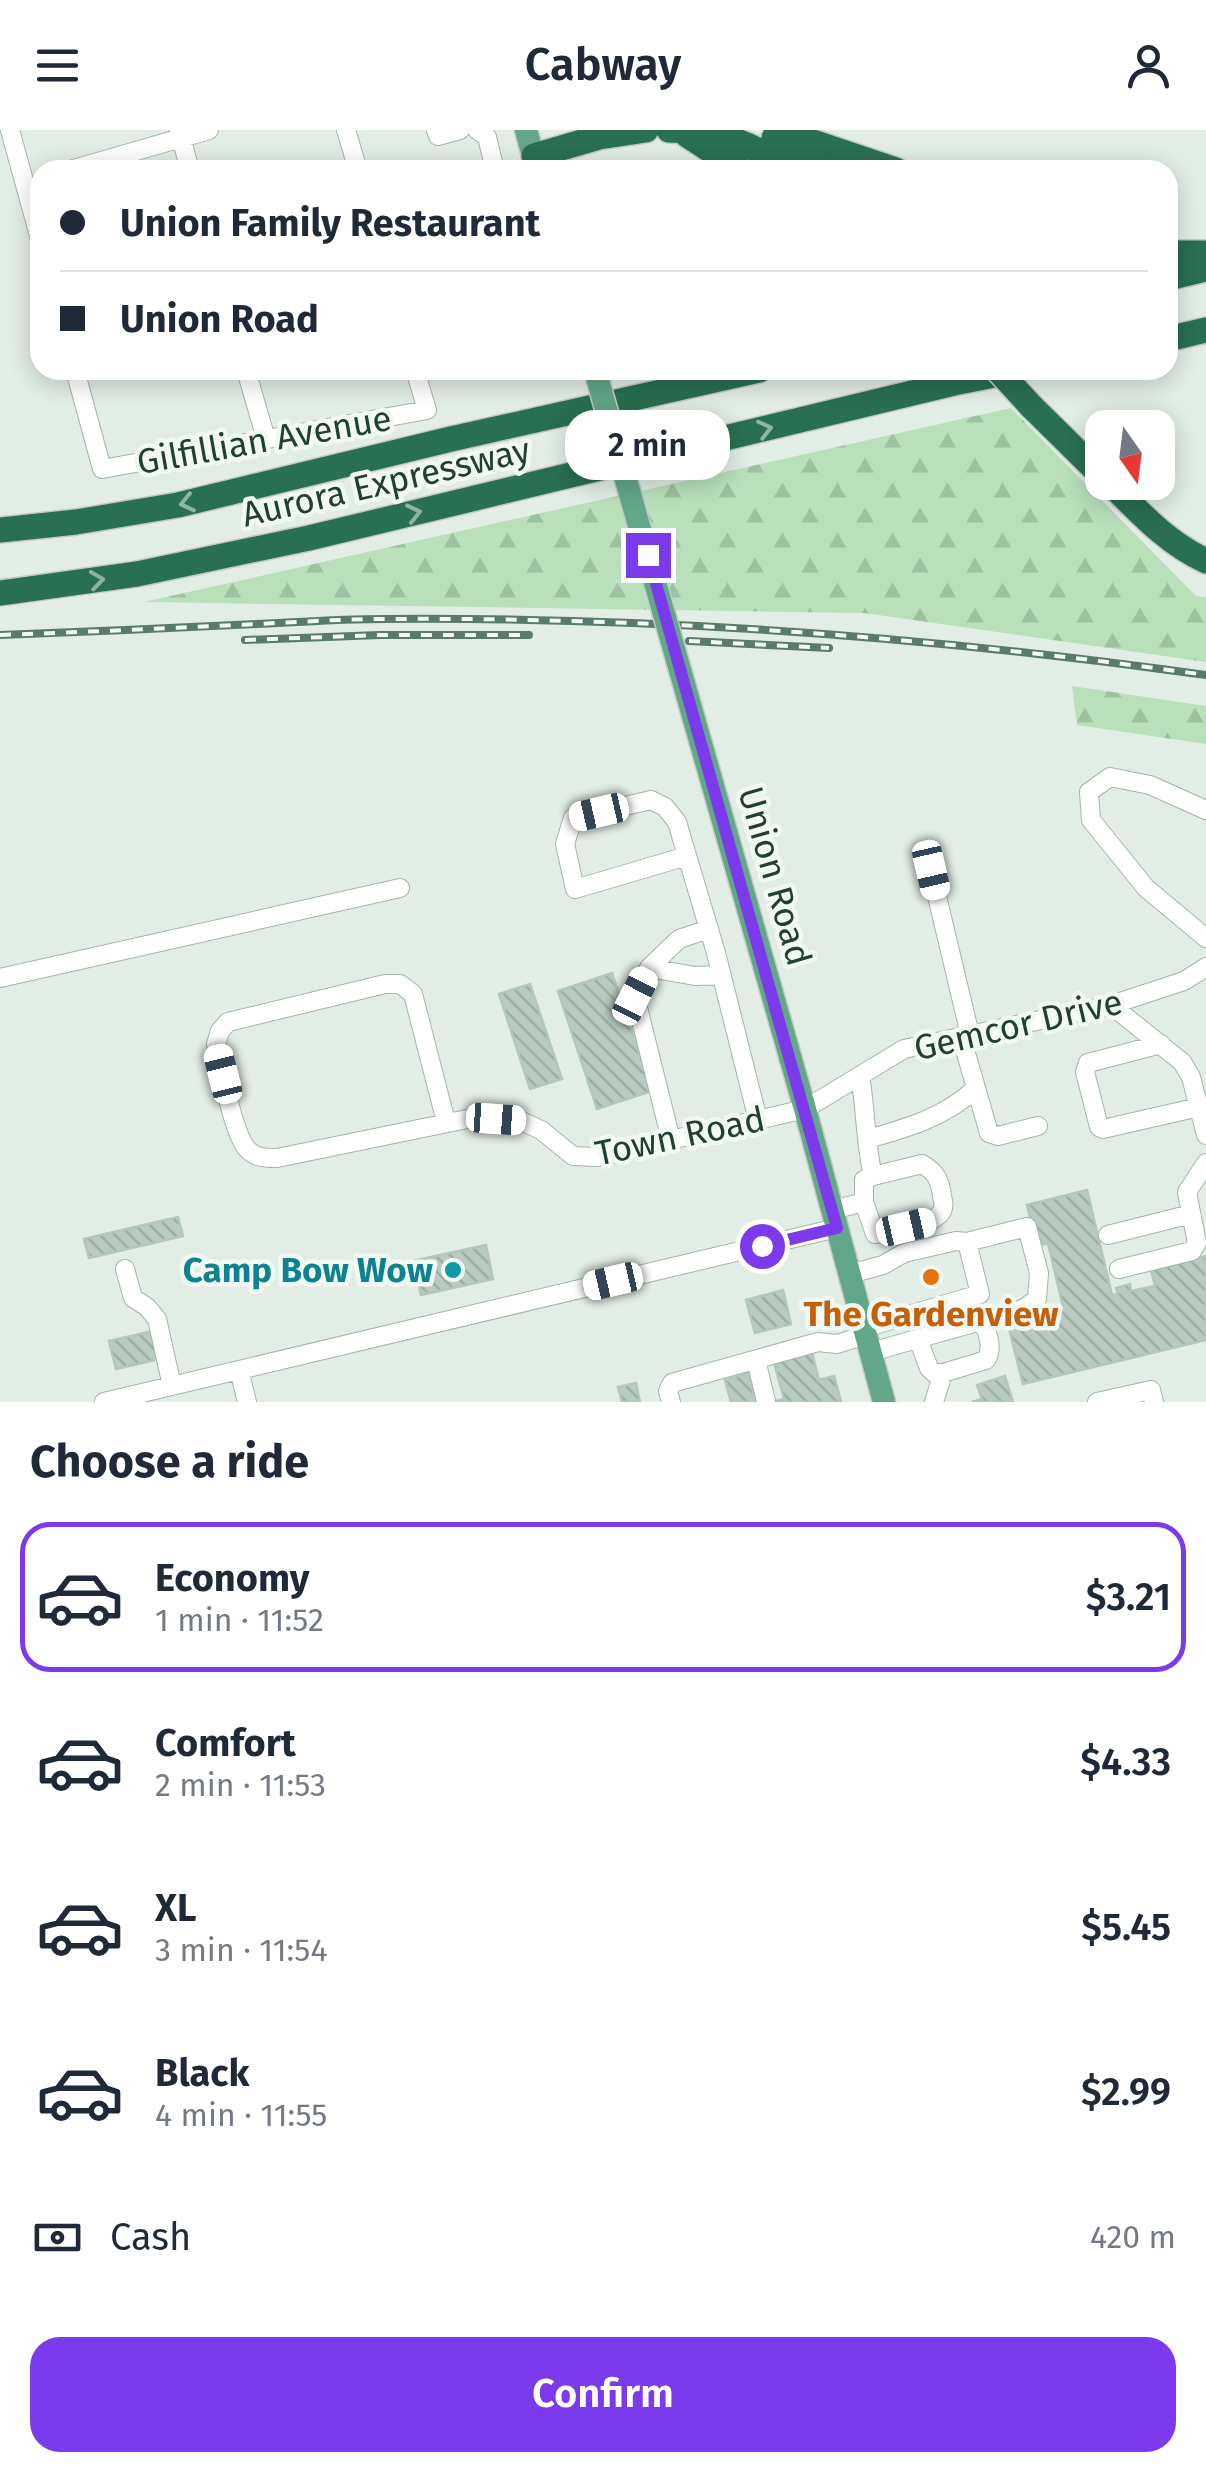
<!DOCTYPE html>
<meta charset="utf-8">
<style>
:root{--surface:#fff;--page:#f2f2f3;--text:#1f2937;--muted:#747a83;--line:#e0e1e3;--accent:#7c3aed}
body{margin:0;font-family:"Fira Sans",sans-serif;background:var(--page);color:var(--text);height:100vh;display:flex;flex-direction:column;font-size:38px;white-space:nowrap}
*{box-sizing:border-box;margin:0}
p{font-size:32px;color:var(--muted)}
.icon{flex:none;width:55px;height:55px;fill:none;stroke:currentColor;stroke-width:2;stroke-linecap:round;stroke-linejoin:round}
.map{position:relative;height:1272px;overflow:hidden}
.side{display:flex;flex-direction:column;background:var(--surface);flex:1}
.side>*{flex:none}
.top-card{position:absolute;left:30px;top:30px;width:1148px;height:220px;border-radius:30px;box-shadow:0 5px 25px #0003;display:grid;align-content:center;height:220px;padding:0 30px;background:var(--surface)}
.needle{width:65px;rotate:166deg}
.buttons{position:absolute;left:1085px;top:280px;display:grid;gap:20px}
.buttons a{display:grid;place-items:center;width:90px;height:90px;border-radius:20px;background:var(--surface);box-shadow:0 5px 25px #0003;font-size:50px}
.end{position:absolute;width:45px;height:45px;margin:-22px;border:12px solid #7c3aed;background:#fff;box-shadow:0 0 0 5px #fff}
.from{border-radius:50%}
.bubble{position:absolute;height:70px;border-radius:30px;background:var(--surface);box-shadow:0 5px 25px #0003;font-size:32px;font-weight:600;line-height:70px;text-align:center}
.car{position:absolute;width:30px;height:60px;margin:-30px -15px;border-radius:12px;box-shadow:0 0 8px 2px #0007;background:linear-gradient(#fff 24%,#345 0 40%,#fff 0 76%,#345 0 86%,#fff 0)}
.top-card b{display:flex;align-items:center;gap:35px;height:95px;font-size:38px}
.top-card b+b{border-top:2px solid var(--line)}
.top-card i{width:25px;height:25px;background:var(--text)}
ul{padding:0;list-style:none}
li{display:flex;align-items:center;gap:30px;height:150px;margin:0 20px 15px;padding:0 10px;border:5px solid transparent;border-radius:30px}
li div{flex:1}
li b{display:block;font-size:38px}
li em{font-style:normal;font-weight:600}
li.current{border-color:var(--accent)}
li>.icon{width:90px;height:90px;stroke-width:1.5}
h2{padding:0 30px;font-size:45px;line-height:120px}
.pay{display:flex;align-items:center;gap:25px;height:110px;padding:0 30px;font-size:38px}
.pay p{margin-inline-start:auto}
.primary-button{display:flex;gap:20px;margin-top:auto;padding:20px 30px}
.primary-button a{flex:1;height:115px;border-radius:30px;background:var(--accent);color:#fff;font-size:40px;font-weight:600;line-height:115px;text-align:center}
header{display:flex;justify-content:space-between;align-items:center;height:130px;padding:0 30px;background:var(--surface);font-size:45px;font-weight:600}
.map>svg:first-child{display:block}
</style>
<header><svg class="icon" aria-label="menu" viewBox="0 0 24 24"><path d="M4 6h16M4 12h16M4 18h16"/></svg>Cabway<svg class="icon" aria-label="person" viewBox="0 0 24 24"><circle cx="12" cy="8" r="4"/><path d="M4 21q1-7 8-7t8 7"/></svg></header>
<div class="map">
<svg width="1206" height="1272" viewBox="0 0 1206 1272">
<defs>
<pattern id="forest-firs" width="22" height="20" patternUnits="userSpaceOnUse" patternTransform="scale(2.5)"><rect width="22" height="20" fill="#b8e0bb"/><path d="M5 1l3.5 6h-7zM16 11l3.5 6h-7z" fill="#9ec1a1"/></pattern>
<pattern id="building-back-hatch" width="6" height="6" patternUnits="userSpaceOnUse" patternTransform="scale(2.5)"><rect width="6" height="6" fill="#b9cbc0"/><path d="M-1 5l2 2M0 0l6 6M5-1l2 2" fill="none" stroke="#9fafa5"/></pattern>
</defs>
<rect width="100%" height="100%" fill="#e1ede5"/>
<path fill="url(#forest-firs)" d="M 1011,278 L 1196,466 L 1206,467 L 1206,532 L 864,483 L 144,472 Z
M 1072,556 L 1206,576 L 1206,614 L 1077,595 Z"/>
<path fill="url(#building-back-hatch)" stroke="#b3c7bb" stroke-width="2.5" d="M 612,843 L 652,961 L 597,979 L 558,861 Z
M 530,854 L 562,949 L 530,959 L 499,864 Z
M 1087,1060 L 1112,1165 L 1118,1164 L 1116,1158 L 1130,1154 L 1131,1161 L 1155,1156 L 1151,1140 L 1206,1126 L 1206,1210 L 1023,1254 L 1007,1191 L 1063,1177 L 1048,1113 L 1037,1116 L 1027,1075 Z
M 178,1087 L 183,1106 L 89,1128 L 84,1109 Z
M 486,1115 L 493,1149 L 421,1165 L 413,1131 Z
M 783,1160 L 791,1194 L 755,1203 L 746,1170 Z
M 153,1201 L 159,1229 L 116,1239 L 109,1211 Z
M 811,1219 L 819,1250 L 834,1246 L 841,1272 L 772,1272 L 784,1269 L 773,1229 Z
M 748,1243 L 756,1272 L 731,1272 L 725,1250 Z
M 1005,1246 L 1013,1272 L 972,1272 L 982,1269 L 977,1255 Z
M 636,1253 L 640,1272 L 622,1272 L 618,1257 Z"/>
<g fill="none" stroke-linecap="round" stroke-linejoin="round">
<g stroke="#a3b6ab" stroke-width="20">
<path id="minor" d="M 10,0 L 40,109
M 179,0 L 190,40
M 346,0 L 358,40
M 436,0 L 438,6 L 460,0
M 477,0 L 487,7 L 495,40
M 70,40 L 209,0
M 75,240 L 102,339 L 427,280 L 415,240
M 246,240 L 266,309
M 1206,680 L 1150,655 L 1110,647 L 1089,662 L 1091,690 L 1146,758 L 1206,808
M 687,726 L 575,759 L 565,714 L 573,688 L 651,670 L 665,677 L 677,692 L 716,823 L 758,990
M 931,741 L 970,905
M 649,838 L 679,809 L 709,799
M 0,848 L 400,758
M 1111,875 L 1182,932 L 1191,947 L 1206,1005
M 1161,914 L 1088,933 L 1085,942 L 1099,997 L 1103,999 L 1199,977 L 1206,978
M 860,946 C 866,979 865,1013 873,1046
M 976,958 L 989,1003 L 998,1006 L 1038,996
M 446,992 L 413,864 L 400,854 L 385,854 L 228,892 L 220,901 L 216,914 C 221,937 233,1005 248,1020 C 256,1028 266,1028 277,1028 L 472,988 L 519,990 L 541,1000 L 573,1026 L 597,1027 L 805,979 L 904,919 L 1111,875 L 1184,851 L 1206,837
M 868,1009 C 907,998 946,987 976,958 L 961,906
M 671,1010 L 635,866 L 649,838 L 695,846 L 722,845
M 832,1080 L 864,1072 L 864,1050 L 873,1046 L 922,1034 C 936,1042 940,1050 942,1066 C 943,1072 945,1075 942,1081 C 935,1095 891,1101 875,1104 L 864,1072
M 1108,1105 L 1191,1084
M 125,1139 L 133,1168 L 147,1177 L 157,1189 L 172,1256
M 1119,1139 L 1192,1121 L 1197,1113 L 1187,1062 L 1206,1033
M 850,1144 L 883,1135 L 904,1123 L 956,1111 L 967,1112 L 980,1164 L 864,1198
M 918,1209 L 929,1238 L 934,1243 L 943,1243
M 871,1222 L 1023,1179 L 1037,1169 L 1039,1143 L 1027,1097 L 967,1112
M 756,1230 L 766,1271
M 239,1240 L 247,1272
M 104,1272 L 837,1098
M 671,1272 L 668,1261 L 672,1253 L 818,1212 L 837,1214 L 866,1205
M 934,1272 L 943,1243 L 986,1230 C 994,1218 987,1203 983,1191
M 1097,1272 L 1151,1260 L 1154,1272"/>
</g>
<g stroke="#c1cac5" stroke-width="25">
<path id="major" d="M 526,0 L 537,40
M 630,364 L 656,456
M 684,554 L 805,979 L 884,1272"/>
</g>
<g stroke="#c1cac5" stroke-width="28">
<path id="highway" d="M 669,0 C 719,1 750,12 791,40
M 777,0 L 896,40
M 687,5 L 741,40
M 774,8 L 801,25 L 819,40
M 534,26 L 599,7 L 646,0
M 1168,123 L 1206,123
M 1168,148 L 1206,139
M 1168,209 L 1206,200
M 1031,276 L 1102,346
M 1109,352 C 1139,382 1167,413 1206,431
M 0,400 L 76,392 L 178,375 L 451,309 L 759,240
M 0,463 L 137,444 L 309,408 L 954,253 L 1019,240"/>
</g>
<use href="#minor" stroke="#fff" stroke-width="18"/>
<use href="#major" stroke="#62a787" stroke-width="22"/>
<use href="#highway" stroke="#296f52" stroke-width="25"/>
<g stroke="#5a7b6b" stroke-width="8">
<path id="rail" d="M 0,505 C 86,502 171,498 257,494 C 299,492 342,489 385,489 C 660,487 934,507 1206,545
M 245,510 L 380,505 L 529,505
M 689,511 L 829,518"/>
</g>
<use href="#rail" stroke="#f2f9f4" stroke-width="4" stroke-dasharray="11" stroke-linecap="butt"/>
<g stroke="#c1cac5" stroke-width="25" stroke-linecap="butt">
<path id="major-bridge" d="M 595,240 L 630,364
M 656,456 L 684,554"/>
</g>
<g stroke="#c1cac5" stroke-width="28" stroke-linecap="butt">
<path id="highway-bridge" d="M 998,240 L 1031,276"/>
</g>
<use href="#major-bridge" stroke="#62a787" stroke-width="22"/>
<use href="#highway-bridge" stroke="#296f52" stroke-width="25"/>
</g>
<defs><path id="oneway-chevron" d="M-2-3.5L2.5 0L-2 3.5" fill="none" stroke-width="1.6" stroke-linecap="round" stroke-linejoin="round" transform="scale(2.5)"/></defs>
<g stroke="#8eb4a3">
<use href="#oneway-chevron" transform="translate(765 299) rotate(-14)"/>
<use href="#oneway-chevron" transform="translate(187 373) rotate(167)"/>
<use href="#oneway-chevron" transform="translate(414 383) rotate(-13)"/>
<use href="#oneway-chevron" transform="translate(97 450) rotate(-8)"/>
</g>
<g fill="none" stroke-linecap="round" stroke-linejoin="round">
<path stroke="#7c3aed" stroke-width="12" d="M 648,425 L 837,1098 L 762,1116"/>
</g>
<circle fill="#0f9aa8" stroke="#f2f9f4" stroke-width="4" cx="453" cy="1140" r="10"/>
<circle fill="#e8710a" stroke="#f2f9f4" stroke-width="4" cx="931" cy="1147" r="10"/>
<g text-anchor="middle" stroke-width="9" stroke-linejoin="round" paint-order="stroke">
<g font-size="35" fill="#204030" stroke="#f2f9f4">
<text transform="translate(264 310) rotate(-10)" y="12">Gilfillian Avenue</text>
<text transform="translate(386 352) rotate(-13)" y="12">Aurora Expressway</text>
<text transform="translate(775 746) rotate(74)" y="12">Union Road</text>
<text transform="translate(1018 895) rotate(-13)" y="12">Gemcor Drive</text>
<text transform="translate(680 1006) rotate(-12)" y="12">Town Road</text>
</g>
<g font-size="35" font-weight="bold" fill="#0d838f" stroke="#f2f9f4" text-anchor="end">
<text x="433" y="1152">Camp Bow Wow</text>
</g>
<g font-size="35" font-weight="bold" fill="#c56008" stroke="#f2f9f4">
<text x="931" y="1196">The Gardenview</text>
</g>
</g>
</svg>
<div class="buttons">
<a><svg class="needle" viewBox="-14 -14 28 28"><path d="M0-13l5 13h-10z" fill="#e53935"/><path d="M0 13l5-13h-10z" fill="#747a83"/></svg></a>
</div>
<i class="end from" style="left:762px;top:1116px"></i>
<i class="end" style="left:648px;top:425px"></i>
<div class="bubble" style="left:565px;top:280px;width:165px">2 min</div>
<i class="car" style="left:599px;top:682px;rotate:257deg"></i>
<i class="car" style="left:931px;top:740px;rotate:167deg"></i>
<i class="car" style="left:635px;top:866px;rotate:27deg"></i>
<i class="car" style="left:223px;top:944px;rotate:346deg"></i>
<i class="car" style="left:496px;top:989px;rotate:94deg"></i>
<i class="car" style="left:906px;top:1097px;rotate:77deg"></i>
<i class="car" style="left:613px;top:1151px;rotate:257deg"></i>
<div class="top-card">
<b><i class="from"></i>Union Family Restaurant</b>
<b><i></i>Union Road</b>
</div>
</div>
<section class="side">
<h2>Choose a ride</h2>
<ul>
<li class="current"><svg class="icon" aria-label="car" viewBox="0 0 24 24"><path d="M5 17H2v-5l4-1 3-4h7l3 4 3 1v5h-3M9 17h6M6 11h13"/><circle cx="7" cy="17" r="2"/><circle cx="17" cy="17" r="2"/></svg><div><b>Economy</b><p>1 min · 11:52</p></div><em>$3.21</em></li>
<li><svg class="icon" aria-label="car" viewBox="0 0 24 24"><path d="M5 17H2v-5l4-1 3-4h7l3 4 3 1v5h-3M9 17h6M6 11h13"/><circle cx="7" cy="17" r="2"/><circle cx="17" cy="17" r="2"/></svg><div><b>Comfort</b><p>2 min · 11:53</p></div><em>$4.33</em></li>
<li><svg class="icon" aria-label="car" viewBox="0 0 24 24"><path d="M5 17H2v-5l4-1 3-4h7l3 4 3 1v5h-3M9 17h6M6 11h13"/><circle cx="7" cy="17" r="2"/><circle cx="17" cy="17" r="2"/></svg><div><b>XL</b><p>3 min · 11:54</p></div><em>$5.45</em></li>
<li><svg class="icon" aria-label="car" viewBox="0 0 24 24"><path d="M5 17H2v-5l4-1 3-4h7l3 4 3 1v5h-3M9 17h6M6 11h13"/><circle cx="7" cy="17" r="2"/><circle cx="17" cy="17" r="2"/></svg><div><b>Black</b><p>4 min · 11:55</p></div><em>$2.99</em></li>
</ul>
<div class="pay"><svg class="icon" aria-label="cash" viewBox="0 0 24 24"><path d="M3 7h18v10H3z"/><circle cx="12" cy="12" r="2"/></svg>Cash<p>420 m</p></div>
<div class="primary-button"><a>Confirm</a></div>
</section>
